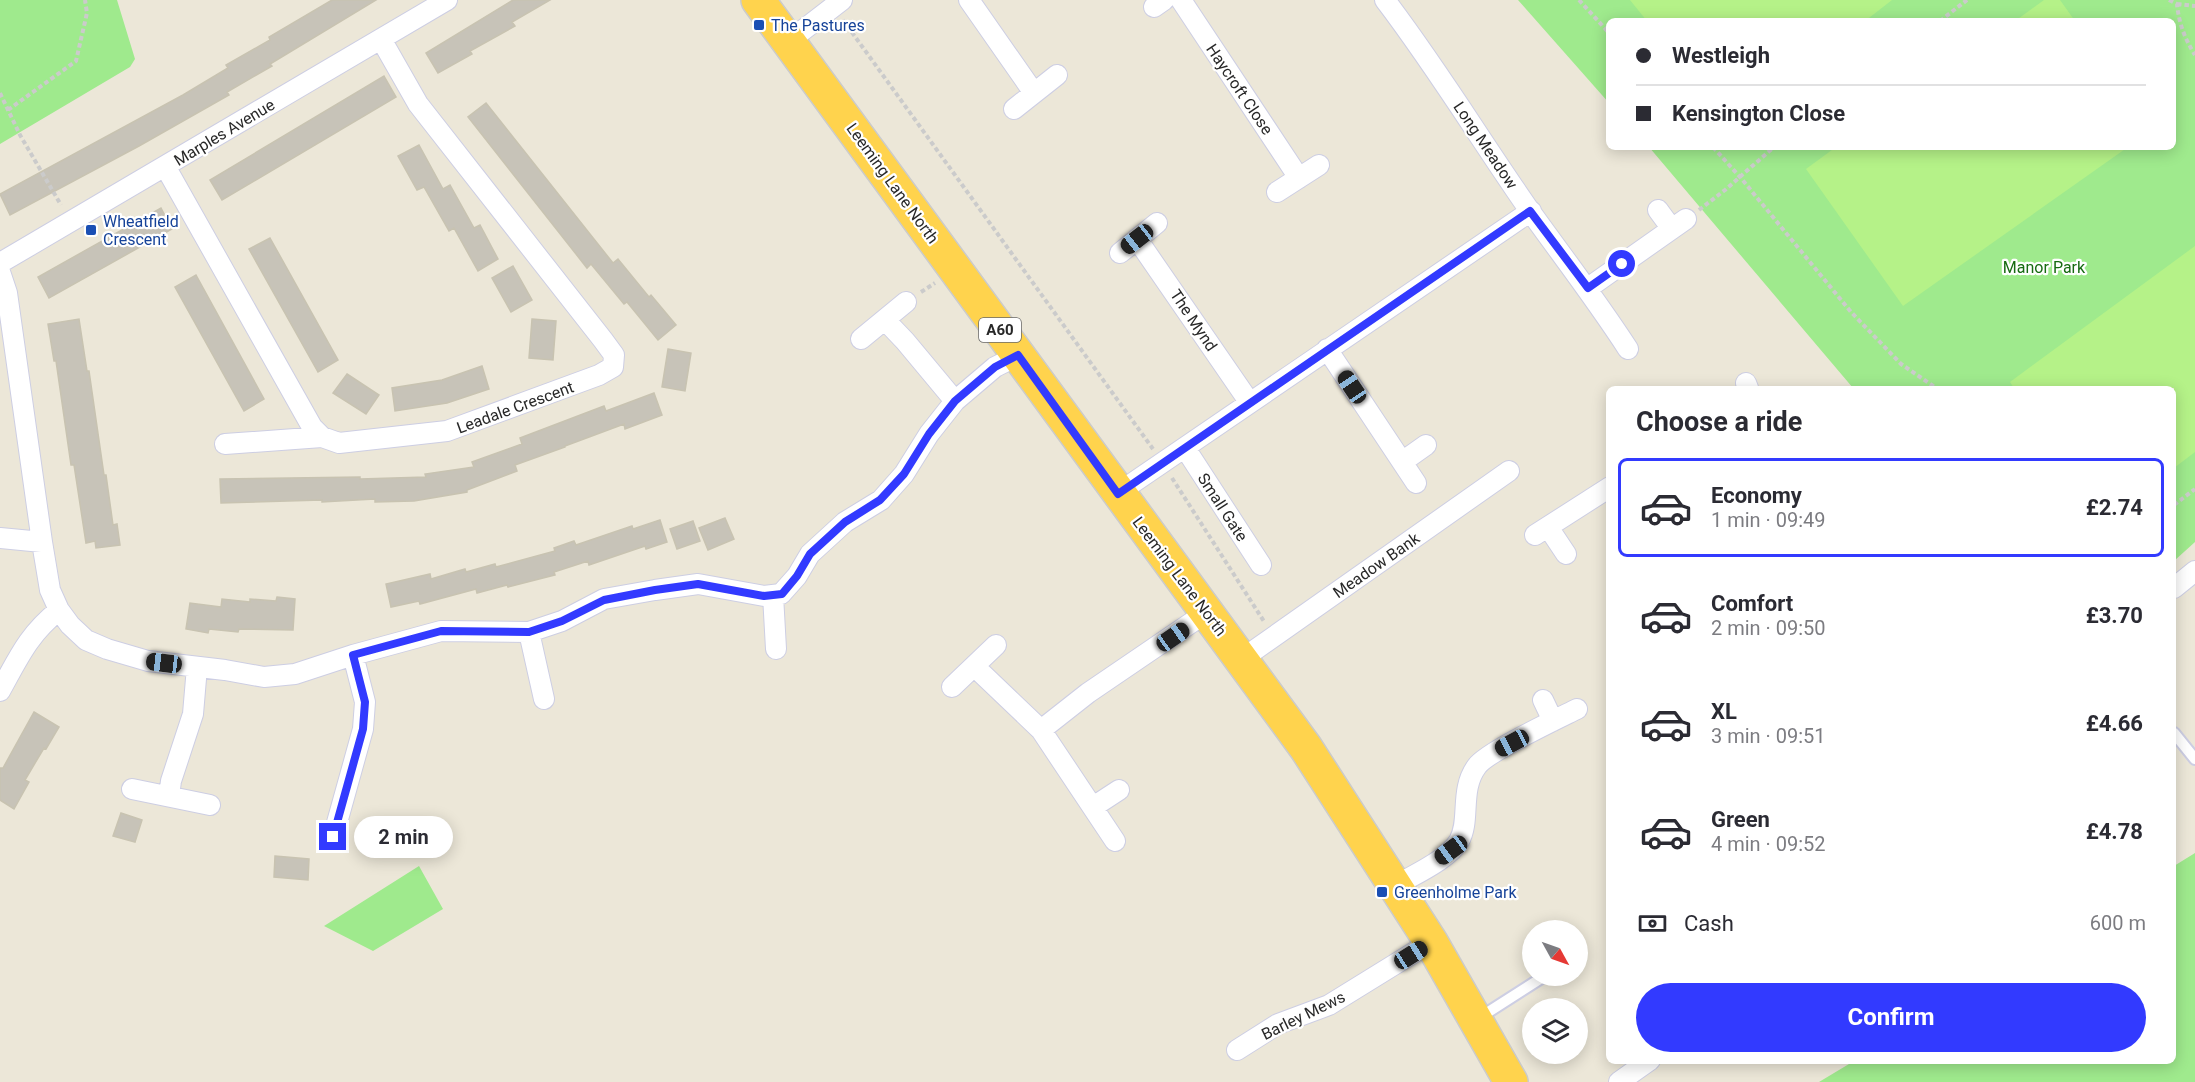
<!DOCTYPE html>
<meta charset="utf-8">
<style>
:root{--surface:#fff;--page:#f7f7f7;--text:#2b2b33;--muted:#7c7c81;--line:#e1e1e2;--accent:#323aff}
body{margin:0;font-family:Roboto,sans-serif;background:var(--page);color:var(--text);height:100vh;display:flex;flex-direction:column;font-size:22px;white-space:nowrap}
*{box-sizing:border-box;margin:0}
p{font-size:20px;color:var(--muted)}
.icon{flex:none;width:33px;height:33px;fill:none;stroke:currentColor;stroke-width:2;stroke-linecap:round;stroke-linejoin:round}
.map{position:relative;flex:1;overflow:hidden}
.details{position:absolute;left:1606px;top:386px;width:570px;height:678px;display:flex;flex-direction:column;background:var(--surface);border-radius:9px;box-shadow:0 3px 15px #0003}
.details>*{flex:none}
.top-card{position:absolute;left:1606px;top:18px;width:570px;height:132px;border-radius:9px;box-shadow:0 3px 15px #0003;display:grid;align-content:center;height:132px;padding:0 30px;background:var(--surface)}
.needle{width:39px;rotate:130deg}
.tools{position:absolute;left:1522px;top:920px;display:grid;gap:12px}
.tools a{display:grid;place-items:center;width:66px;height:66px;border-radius:50%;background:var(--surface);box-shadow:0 3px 15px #0003;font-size:30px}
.end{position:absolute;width:27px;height:27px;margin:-14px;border:8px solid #323aff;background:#fff;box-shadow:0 0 0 3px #fff}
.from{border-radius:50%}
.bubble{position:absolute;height:42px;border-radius:21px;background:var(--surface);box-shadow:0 3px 15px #0003;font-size:20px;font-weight:700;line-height:42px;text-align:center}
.car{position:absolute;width:18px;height:36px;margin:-18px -9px;border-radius:8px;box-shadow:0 0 4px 2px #0007;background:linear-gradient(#222 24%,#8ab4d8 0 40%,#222 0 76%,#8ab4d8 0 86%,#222 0)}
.top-card b{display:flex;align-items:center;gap:21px;height:57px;font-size:22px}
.top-card b+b{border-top:2px solid var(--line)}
.top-card i{width:15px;height:15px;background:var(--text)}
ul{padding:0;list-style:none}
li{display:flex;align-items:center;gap:18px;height:99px;margin:0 12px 9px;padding:0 18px;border:3px solid transparent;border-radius:9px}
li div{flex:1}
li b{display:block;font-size:22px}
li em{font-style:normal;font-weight:700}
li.selected{border-color:var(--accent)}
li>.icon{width:54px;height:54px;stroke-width:1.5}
h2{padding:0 30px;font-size:27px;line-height:72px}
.pay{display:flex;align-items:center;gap:15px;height:66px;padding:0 30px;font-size:22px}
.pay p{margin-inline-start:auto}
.button{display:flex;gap:12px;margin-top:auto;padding:12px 30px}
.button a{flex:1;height:69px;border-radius:36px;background:var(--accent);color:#fff;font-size:24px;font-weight:700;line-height:69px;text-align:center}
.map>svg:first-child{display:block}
</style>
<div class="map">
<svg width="2195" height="1082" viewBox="0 0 2195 1082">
<rect width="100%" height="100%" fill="#ece7d8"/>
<path fill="#9fea8d" d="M 0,0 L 117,0 L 135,59 L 130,67 L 0,144 Z
M 1518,0 L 2195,0 L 2195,542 L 2174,561 L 2174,388 L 1853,388 L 1649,147 L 2174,147 L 2174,21 L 1610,21 L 1609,103 Z
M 2195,853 L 2195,1082 L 1819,1082 L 1854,1061 L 2174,1060 L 2174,866 Z
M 419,866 L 443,909 L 373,951 L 324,926 Z"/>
<path fill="#b5f288" d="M 1630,0 L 1892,0 L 1865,21 L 1647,21 Z
M 2044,0 L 2060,0 L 2075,21 L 2015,21 Z
M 1836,147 L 2128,147 L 1903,306 L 1806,169 Z
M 2195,246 L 2195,452 L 2174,468 L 2174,388 L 2014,388 L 2010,382 Z"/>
<path fill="#c7c3b8" stroke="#c8c3b1" stroke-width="1.5" d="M 332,0 L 376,0 L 270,64 L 272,66 L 227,92 L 229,95 L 139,146 L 10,215 L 0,194 L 183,95 L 228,68 L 226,65 L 270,40 L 269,37 Z
M 513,0 L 550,0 L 512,22 L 515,26 L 470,51 L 472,54 L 438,73 L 426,53 Z
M 384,76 L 396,97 L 222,200 L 210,180 Z
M 486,103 L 613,263 L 618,259 L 649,297 L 651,295 L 676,325 L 658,340 L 627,302 L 624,304 L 591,264 L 587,268 L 468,117 Z
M 419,145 L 443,189 L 450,185 L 474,228 L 480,225 L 498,259 L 478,271 L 454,228 L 449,231 L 424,187 L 417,190 L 398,156 Z
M 161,208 L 172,229 L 49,298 L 38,277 Z
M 270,238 L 338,360 L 318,372 L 249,249 Z
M 513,266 L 532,300 L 511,312 L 492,278 Z
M 196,275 L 264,399 L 244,411 L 175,287 Z
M 79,319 L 87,371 L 89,371 L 104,475 L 106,475 L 113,525 L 117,524 L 120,545 L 96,548 L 95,541 L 86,543 L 74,465 L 71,465 L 56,361 L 54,361 L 48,324 Z
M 532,319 L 556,321 L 553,360 L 529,358 Z
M 668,349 L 691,353 L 685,391 L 662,387 Z
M 482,366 L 489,389 L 447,403 L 395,411 L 392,388 L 442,380 Z
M 347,374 L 379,395 L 366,414 L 333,393 Z
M 654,393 L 662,415 L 625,429 L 624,424 L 565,446 L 565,447 L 515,465 L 517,471 L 467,490 L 467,492 L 414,501 L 375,502 L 375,499 L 322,502 L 322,500 L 221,503 L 220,479 L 360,477 L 360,479 L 426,477 L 425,474 L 474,467 L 472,462 L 522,444 L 520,438 L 604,406 L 606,411 Z
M 725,518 L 734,539 L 708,550 L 699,528 Z
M 660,520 L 667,542 L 646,549 L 645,546 L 589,565 L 588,561 L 554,572 L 555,575 L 508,587 L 507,585 L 477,593 L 476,589 L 420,604 L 419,601 L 391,607 L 386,584 L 430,574 L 431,579 L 465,569 L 466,572 L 495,564 L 496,567 L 555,551 L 554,548 L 574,541 L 576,545 L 632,526 L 633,529 Z
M 693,521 L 700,541 L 677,549 L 670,529 Z
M 277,597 L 295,599 L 293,630 L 239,629 L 238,632 L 209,629 L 208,633 L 186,629 L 190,603 L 221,607 L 222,599 L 250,602 L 250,599 L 276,601 Z
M 34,712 L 59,727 L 46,749 L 44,748 L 25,780 L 29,782 L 14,809 L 0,800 L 0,768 L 3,768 Z
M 121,813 L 142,820 L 135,842 L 113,836 Z
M 275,856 L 309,859 L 308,880 L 274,877 Z"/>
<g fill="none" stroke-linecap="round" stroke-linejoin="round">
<g stroke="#cdcee3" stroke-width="14">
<path id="service" d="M 2174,733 L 2195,759
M 1479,1018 L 1546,975"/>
</g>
<g stroke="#cdcee3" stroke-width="22">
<path id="minor" d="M 969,0 L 1034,93
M 1181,0 L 1299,178
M 1385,0 C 1437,68 1481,141 1530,211 C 1563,257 1597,301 1628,349
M 1154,7 L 1164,0
M 789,41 L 842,0
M 1014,109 L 1057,75
M 165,166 L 312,427 L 322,437 L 339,443 L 447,431 L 599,375 L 613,367 L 614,355 L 603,340 L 418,104 L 381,39
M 1277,192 L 1319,165
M 1658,210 L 1672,229
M 1137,239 L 1250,403
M 1120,253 L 1157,223
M 0,263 L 447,0
M 0,272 L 7,293 L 42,542 L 0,538
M 1588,288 L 1686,219
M 885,320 L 905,341 L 955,401
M 861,339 L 906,302
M 1327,349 L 1416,483
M 1746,383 L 1748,388
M 225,444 L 322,437
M 1185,448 L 1261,565
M 1402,462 L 1426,445
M 1118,493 L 1531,211
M 1548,527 L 1566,554
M 1535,535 L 1610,487
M 42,542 L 50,590 L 59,610 L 70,625 L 86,640 L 107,649 L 148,661 L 225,670 L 264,677 L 295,674 L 353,655 L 441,631 L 529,632 L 562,621 L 604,599 L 655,590 L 698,584 L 764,596 L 781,594 L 797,576 L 810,554 L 845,522 L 881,500 L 904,474 L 929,434 L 955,401 L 995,367 L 1019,355
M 2174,588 L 2195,571
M 773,595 L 776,649
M 529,632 L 544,699
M 1242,659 L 1509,471
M 974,666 L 1041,730 L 1115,841
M 952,687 L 996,645
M 0,691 C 19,657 28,635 59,610
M 1543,700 L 1553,721
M 1041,730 L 1088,693 L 1207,612
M 132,789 L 210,805
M 169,796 L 171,781 L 193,714 L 197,667
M 1093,807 L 1119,790
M 333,837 L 363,729 L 365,702 L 353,655
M 1395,886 C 1413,875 1448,860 1459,841 C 1471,820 1459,790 1477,766 C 1487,752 1557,719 1577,709
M 1237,1050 L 1278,1024 L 1329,1005 L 1431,942
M 1619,1082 L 1650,1060"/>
</g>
<g stroke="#cbcbcb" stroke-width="36">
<path id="trunk" d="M 758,0 L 1306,748 L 1431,942 L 1511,1082"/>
</g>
<path stroke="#cbcbcb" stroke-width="4" stroke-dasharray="4.5 3" stroke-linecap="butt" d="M 1579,0 L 1610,34
M 2169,0 L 2177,4 C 2179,24 2185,39 2195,55
M 2177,4 L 2195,6
M 843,20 L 1153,449
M 1940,21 L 1967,0
M 0,93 L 20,135 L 61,205
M 8,110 L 76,61 L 87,13 L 85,0
M 1713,147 L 1740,177 L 1851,312 L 1901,364 L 1936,388
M 1699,210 L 1725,190 L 1774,147
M 921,292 L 935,283
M 1172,478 L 1265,623
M 2174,505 L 2195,489"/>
<use href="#service" stroke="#fff" stroke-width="10"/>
<use href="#minor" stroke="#fff" stroke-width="20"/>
<use href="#trunk" stroke="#ffd34d" stroke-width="33"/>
</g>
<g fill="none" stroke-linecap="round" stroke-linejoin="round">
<path stroke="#323aff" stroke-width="8" d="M 333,837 L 363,729 L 365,702 L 353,655 L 441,631 L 529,632 L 562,621 L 604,600 L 655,590 L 698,584 L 764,596 L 782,594 L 797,576 L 810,554 L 845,522 L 880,500 L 904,474 L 929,434 L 955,401 L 995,367 L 1018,355 L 1118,494 L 1530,211 L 1588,288 L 1622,264"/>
</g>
<g fill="#1a4fb4" stroke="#fff" stroke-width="2">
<rect x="753" y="19" width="12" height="12" rx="3"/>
<rect x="85" y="224" width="12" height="12" rx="3"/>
<rect x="1376" y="886" width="12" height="12" rx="3"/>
</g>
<g text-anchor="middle" stroke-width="4.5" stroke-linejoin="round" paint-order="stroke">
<rect fill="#fff" stroke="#686868" stroke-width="1.5" x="979" y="318" width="42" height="24" rx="4.5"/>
<g font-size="15" font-weight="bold" fill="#282828">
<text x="1000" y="335">A60</text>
</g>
<g font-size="16" fill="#164399" stroke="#fff" text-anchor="start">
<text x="771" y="31">The Pastures</text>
<text x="103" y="227">Wheatfield<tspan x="103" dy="18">Crescent</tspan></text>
<text x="1394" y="898">Greenholme Park</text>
</g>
<g font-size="16" fill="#282828" stroke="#fff">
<text transform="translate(1240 89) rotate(56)" y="6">Haycroft Close</text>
<text transform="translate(224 132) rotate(-31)" y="6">Marples Avenue</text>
<text transform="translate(1486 145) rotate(56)" y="6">Long Meadow</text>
<text transform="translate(893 183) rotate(54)" y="6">Leeming Lane North</text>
<text transform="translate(1194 320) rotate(56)" y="6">The Mynd</text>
<text transform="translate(515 407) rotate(-20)" y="6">Leadale Crescent</text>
<text transform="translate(1223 507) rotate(57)" y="6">Small Gate</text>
<text transform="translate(1376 565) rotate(-35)" y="6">Meadow Bank</text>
<text transform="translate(1180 576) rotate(53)" y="6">Leeming Lane North</text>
<text transform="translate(1303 1015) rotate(-26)" y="6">Barley Mews</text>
</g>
<g font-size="16" fill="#176b12" stroke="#fff">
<text x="2044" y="273">Manor Park</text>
</g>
</g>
</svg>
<div class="tools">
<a><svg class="needle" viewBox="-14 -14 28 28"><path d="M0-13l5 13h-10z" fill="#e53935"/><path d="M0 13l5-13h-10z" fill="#7c7c81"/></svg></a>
<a><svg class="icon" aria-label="layers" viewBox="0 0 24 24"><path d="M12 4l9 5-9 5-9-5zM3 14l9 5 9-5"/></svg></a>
</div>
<i class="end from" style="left:1622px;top:264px"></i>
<i class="end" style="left:333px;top:837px"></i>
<div class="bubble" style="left:354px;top:816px;width:99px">2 min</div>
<i class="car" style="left:1137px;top:239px;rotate:232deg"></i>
<i class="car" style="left:1352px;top:387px;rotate:326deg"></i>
<i class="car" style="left:1173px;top:637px;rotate:55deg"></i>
<i class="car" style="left:164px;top:663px;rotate:277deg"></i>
<i class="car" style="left:1512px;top:743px;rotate:242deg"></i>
<i class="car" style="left:1451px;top:850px;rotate:234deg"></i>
<i class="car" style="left:1411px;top:955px;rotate:58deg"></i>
<div class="top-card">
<b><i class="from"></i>Westleigh</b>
<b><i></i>Kensington Close</b>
</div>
<section class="details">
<h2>Choose a ride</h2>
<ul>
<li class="selected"><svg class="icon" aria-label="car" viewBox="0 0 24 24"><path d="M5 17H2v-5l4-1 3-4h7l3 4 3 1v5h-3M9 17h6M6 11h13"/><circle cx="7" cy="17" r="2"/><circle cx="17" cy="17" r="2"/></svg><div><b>Economy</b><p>1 min · 09:49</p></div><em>£2.74</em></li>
<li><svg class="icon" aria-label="car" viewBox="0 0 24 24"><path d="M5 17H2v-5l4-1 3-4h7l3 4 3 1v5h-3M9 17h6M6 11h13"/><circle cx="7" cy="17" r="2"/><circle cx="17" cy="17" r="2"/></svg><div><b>Comfort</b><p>2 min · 09:50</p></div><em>£3.70</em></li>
<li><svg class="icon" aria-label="car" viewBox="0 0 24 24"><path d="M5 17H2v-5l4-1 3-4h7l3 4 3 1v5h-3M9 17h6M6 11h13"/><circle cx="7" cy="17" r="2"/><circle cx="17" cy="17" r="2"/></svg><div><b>XL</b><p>3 min · 09:51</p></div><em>£4.66</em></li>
<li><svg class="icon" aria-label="car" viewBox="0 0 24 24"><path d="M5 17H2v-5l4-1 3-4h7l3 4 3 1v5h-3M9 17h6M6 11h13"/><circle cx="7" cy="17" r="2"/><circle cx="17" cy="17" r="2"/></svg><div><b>Green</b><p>4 min · 09:52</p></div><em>£4.78</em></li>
</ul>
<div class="pay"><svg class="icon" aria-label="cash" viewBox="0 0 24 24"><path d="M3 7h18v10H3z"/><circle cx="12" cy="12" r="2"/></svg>Cash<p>600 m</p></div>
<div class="button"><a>Confirm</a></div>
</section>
</div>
